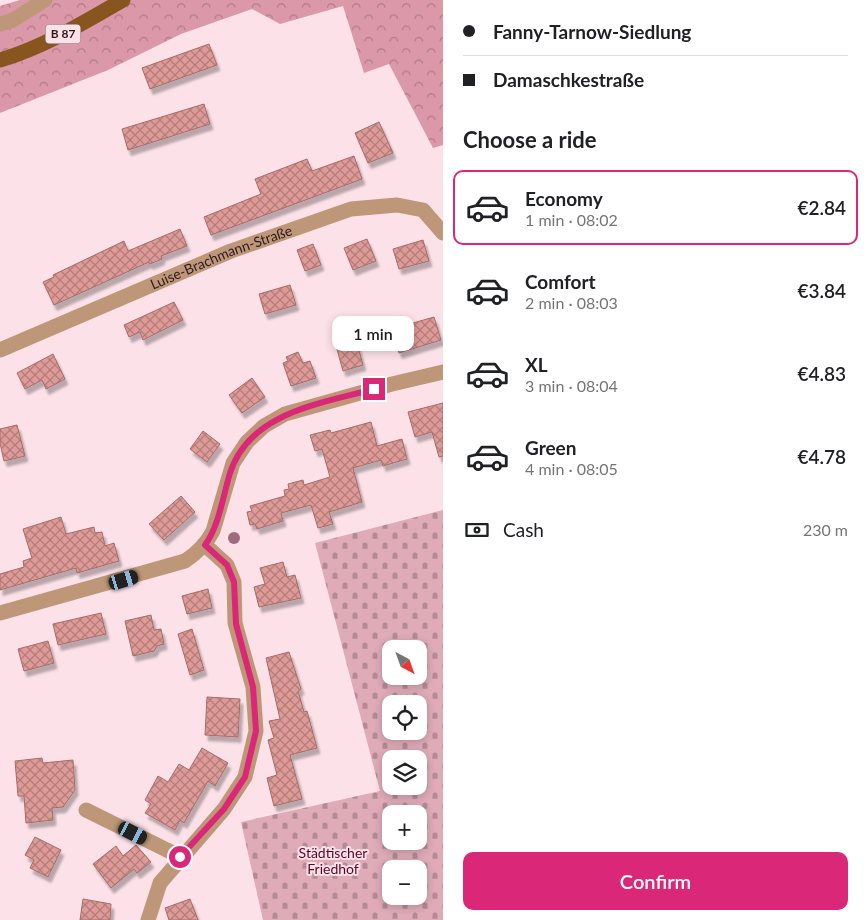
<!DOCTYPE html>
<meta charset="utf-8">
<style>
:root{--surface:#fff;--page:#f6f6f6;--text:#202124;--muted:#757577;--line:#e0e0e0;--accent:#db2777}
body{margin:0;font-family:Lato,sans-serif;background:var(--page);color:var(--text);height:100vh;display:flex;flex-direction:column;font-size:19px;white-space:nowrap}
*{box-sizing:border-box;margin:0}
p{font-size:16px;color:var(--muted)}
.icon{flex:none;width:28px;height:28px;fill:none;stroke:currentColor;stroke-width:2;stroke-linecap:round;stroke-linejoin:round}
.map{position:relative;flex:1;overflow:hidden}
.drawer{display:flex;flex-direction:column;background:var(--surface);width:425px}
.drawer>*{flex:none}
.hud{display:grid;align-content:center;height:110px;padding:0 20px;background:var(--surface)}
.needle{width:32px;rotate:139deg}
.controls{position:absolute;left:382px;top:640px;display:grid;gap:10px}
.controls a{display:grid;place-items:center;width:45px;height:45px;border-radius:10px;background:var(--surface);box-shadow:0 2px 8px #0003;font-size:25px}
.end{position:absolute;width:22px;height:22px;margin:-11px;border:6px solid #db2777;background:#fff;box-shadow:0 0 0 2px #fff}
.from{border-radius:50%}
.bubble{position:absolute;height:35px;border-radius:10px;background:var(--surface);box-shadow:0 2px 8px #0003;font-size:16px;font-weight:600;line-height:35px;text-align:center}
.car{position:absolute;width:15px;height:30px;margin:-15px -8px;border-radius:6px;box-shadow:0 0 4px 1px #0007;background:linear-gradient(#222 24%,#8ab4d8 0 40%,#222 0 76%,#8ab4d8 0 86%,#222 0)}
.hud b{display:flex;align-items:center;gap:18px;height:48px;font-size:19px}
.hud b+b{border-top:1px solid var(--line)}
.hud i{width:12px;height:12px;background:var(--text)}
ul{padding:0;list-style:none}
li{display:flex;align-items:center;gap:15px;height:75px;margin:0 10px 8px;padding:0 10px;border:2px solid transparent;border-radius:10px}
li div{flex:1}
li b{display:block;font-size:19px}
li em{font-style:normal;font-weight:600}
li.active{border-color:var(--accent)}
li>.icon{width:45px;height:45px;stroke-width:1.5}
h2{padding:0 20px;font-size:22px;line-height:60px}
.pay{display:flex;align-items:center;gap:12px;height:55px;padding:0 20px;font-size:19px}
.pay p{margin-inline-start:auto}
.primary-button{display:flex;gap:10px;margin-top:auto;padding:10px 20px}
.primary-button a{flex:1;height:58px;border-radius:10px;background:var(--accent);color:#fff;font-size:20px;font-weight:600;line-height:58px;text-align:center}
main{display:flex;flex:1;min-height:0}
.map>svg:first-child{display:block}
</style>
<main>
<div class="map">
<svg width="443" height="920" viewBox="0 0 443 920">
<defs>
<pattern id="forest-crowns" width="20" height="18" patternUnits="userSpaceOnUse" patternTransform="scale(1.25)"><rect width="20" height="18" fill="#da98a8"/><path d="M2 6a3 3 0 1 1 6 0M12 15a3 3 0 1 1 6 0" fill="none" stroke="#b17b88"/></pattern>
<pattern id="cemetery-stones" width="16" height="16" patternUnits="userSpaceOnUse" patternTransform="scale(1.25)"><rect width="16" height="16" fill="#deabb7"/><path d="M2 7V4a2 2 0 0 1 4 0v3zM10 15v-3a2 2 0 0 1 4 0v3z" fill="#b48a94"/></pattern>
<pattern id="building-cross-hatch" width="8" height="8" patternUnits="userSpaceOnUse" patternTransform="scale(1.25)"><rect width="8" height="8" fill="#de9a97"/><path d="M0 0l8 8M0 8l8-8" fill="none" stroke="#b47d7b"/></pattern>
<filter id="shadow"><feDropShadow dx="3" dy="5.5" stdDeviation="1" flood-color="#0004"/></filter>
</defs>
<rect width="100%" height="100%" fill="#fce2e8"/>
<path fill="url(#forest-crowns)" d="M 20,0 L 443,0 L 443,145 L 433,148 L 389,64 L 364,73 L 343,6 L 280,24 L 252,9 L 181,34 L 108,70 L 0,113 L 0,6 Z"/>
<path fill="url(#cemetery-stones)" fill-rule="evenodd" d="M 443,510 L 443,920 L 263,920 L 241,822 L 380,791 L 315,543 ZM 391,649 L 419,649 L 419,676 L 391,676 ZM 391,704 L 419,704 L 419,731 L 391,731 ZM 391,759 L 419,759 L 419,786 L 391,786 ZM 391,814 L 419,814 L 419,841 L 391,841 ZM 391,869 L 419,869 L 419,896 L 391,896 Z"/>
<path fill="url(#building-cross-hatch)" stroke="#a46c69" filter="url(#shadow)" d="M 209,44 L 217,65 L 150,89 L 142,68 Z
M 204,104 L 210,124 L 128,150 L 122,129 Z
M 379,122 L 393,153 L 368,163 L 355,133 Z
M 354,156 L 362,179 L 211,235 L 204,217 L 261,194 L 255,179 L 307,159 L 312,171 Z
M 180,229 L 187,246 L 161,256 L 162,259 L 150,264 L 149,262 L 54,305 L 43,282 L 54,277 L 53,275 L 124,241 L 128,251 Z
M 367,239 L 376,261 L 353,270 L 344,248 Z
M 423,240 L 429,261 L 399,269 L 393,249 Z
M 313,244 L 321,265 L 305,271 L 297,250 Z
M 290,285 L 296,305 L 265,314 L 259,294 Z
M 174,302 L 183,320 L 143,340 L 140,332 L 129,337 L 124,325 Z
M 434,317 L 441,340 L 399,353 L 392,329 Z
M 355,336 L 363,365 L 343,371 L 335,342 Z
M 298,352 L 303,363 L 310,361 L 316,378 L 291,386 L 283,363 L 288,361 L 286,357 Z
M 53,354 L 65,379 L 46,389 L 42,380 L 25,389 L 17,373 Z
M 252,378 L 265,397 L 242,413 L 229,395 Z
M 443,403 L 443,456 L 439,457 L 432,432 L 415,437 L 408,412 Z
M 371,422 L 377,446 L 402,439 L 407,459 L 383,466 L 381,460 L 353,468 L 362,502 L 329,512 L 333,524 L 318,528 L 311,505 L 281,513 L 283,521 L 257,529 L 255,524 L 250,525 L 247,512 L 252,511 L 250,506 L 285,496 L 284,490 L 289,489 L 288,484 L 303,480 L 304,485 L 330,477 L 322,449 L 315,451 L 310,435 L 330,430 L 331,433 Z
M 17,425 L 25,456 L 4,461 L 0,443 L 0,429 Z
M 203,431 L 220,444 L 207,462 L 190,449 Z
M 181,496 L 195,512 L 164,540 L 149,524 Z
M 61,517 L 66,534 L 94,527 L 95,533 L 102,532 L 105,546 L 114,543 L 119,561 L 77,573 L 76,568 L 0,590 L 0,574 L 24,567 L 23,561 L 32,558 L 23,529 Z
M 283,562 L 287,577 L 295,575 L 301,598 L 259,607 L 254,587 L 265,584 L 260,568 Z
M 208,589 L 212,608 L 187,614 L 182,596 Z
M 101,613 L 106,634 L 58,645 L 53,624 Z
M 151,615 L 154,630 L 161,629 L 164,644 L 157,646 L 154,651 L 133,656 L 125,621 Z
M 192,629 L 204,670 L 190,675 L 178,634 Z
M 48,641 L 54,663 L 24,671 L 18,649 Z
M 289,652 L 301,689 L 298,691 L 304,712 L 307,711 L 317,748 L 290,755 L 302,799 L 274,806 L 267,778 L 277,775 L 268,740 L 274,738 L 269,721 L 280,719 L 266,658 Z
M 207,697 L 240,699 L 238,737 L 205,735 Z
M 202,748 L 228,763 L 215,786 L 208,781 L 184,823 L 180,820 L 175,830 L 145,813 L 151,804 L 145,800 L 158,776 L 168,782 L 179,764 L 189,770 Z
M 42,758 L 43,763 L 73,760 L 75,790 L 63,807 L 52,808 L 53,820 L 26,823 L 24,796 L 18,796 L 15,761 Z
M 35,837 L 61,850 L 48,877 L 30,868 L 34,860 L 25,855 Z
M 136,845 L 151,862 L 137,873 L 134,869 L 111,888 L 93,864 L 116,846 L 123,856 Z
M 83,899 L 111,904 L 110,920 L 80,920 Z
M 190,899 L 198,920 L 169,920 L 165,908 Z"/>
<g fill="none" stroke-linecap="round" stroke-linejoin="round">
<g stroke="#bd9777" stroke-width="15">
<path d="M 0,24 L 13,20 L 45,0"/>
<path id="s1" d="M 0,350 L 231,251 L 351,209 L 397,205 L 423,210 L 443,233"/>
<path d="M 0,613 L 185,561 C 197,553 206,545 213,531 L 233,463 L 247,442 L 264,426 L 285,414 L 392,384 L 443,372"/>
<path d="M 86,810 L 181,857"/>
<path d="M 148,920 L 160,883 L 224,809 L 245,777 L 256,731 L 253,687 L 235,623 L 234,582 L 227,565 L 205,545"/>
</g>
<path stroke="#89551f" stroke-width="15" d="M 0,60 C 44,47 83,23 123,0"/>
</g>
<circle fill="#a16a7e" cx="234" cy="538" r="6"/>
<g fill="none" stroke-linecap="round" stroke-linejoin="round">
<path stroke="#db2777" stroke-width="6" d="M 180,857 L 224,809 L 245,777 L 256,731 L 253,687 L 236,624 L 234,582 L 227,565 L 205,545 C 219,526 223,496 230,473 C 250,412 320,404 374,389"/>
</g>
<g text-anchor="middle" stroke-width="4" stroke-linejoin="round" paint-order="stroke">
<rect fill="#fce2e8" stroke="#6d565c" stroke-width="1" x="45.5" y="24.5" width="35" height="19" rx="4"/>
<g font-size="12" font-weight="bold" fill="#301a20">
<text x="63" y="38">B 87</text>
</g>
<g font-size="14" fill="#301a20" stroke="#fce2e8">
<text dy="5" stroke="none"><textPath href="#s1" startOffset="240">Luise-Brachmann-Straße</textPath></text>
</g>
<g font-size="14" fill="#560728" stroke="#fce2e8">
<text x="333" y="858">Städtischer<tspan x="333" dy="16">Friedhof</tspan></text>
</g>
</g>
</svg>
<div class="controls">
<a><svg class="needle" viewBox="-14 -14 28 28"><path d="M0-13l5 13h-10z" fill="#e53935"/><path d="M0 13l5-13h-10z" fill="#757577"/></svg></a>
<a><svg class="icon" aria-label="locate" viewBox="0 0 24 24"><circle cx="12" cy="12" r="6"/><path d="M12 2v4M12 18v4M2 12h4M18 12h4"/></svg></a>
<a><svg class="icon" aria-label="layers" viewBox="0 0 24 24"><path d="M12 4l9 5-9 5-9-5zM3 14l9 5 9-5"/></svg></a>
<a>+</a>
<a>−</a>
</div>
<i class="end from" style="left:180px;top:857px"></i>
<i class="end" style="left:374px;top:389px"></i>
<div class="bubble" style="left:332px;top:316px;width:82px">1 min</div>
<i class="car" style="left:124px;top:580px;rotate:73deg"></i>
<i class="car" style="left:133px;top:833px;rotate:117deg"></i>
</div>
<section class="drawer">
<div class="hud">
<b><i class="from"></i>Fanny-Tarnow-Siedlung</b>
<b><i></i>Damaschkestraße</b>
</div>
<h2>Choose a ride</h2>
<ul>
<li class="active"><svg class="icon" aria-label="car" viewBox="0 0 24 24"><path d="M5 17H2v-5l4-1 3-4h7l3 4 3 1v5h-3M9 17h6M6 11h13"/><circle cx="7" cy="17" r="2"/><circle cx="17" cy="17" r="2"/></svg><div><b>Economy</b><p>1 min · 08:02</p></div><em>€2.84</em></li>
<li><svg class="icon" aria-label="car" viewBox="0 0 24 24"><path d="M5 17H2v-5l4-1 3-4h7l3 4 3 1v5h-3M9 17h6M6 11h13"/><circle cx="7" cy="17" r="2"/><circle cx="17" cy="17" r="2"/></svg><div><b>Comfort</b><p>2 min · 08:03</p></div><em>€3.84</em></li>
<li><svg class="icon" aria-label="car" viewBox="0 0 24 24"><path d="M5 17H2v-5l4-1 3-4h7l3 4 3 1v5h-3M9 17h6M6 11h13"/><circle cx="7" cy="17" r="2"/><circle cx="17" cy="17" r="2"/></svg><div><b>XL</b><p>3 min · 08:04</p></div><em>€4.83</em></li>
<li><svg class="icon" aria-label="car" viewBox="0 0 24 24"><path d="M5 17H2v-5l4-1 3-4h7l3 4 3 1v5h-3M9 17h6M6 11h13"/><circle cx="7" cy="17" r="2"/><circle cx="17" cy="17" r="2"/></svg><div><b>Green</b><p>4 min · 08:05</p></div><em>€4.78</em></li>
</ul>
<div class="pay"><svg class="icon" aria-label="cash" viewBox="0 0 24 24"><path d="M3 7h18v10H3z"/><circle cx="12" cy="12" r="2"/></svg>Cash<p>230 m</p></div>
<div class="primary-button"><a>Confirm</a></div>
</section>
</main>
